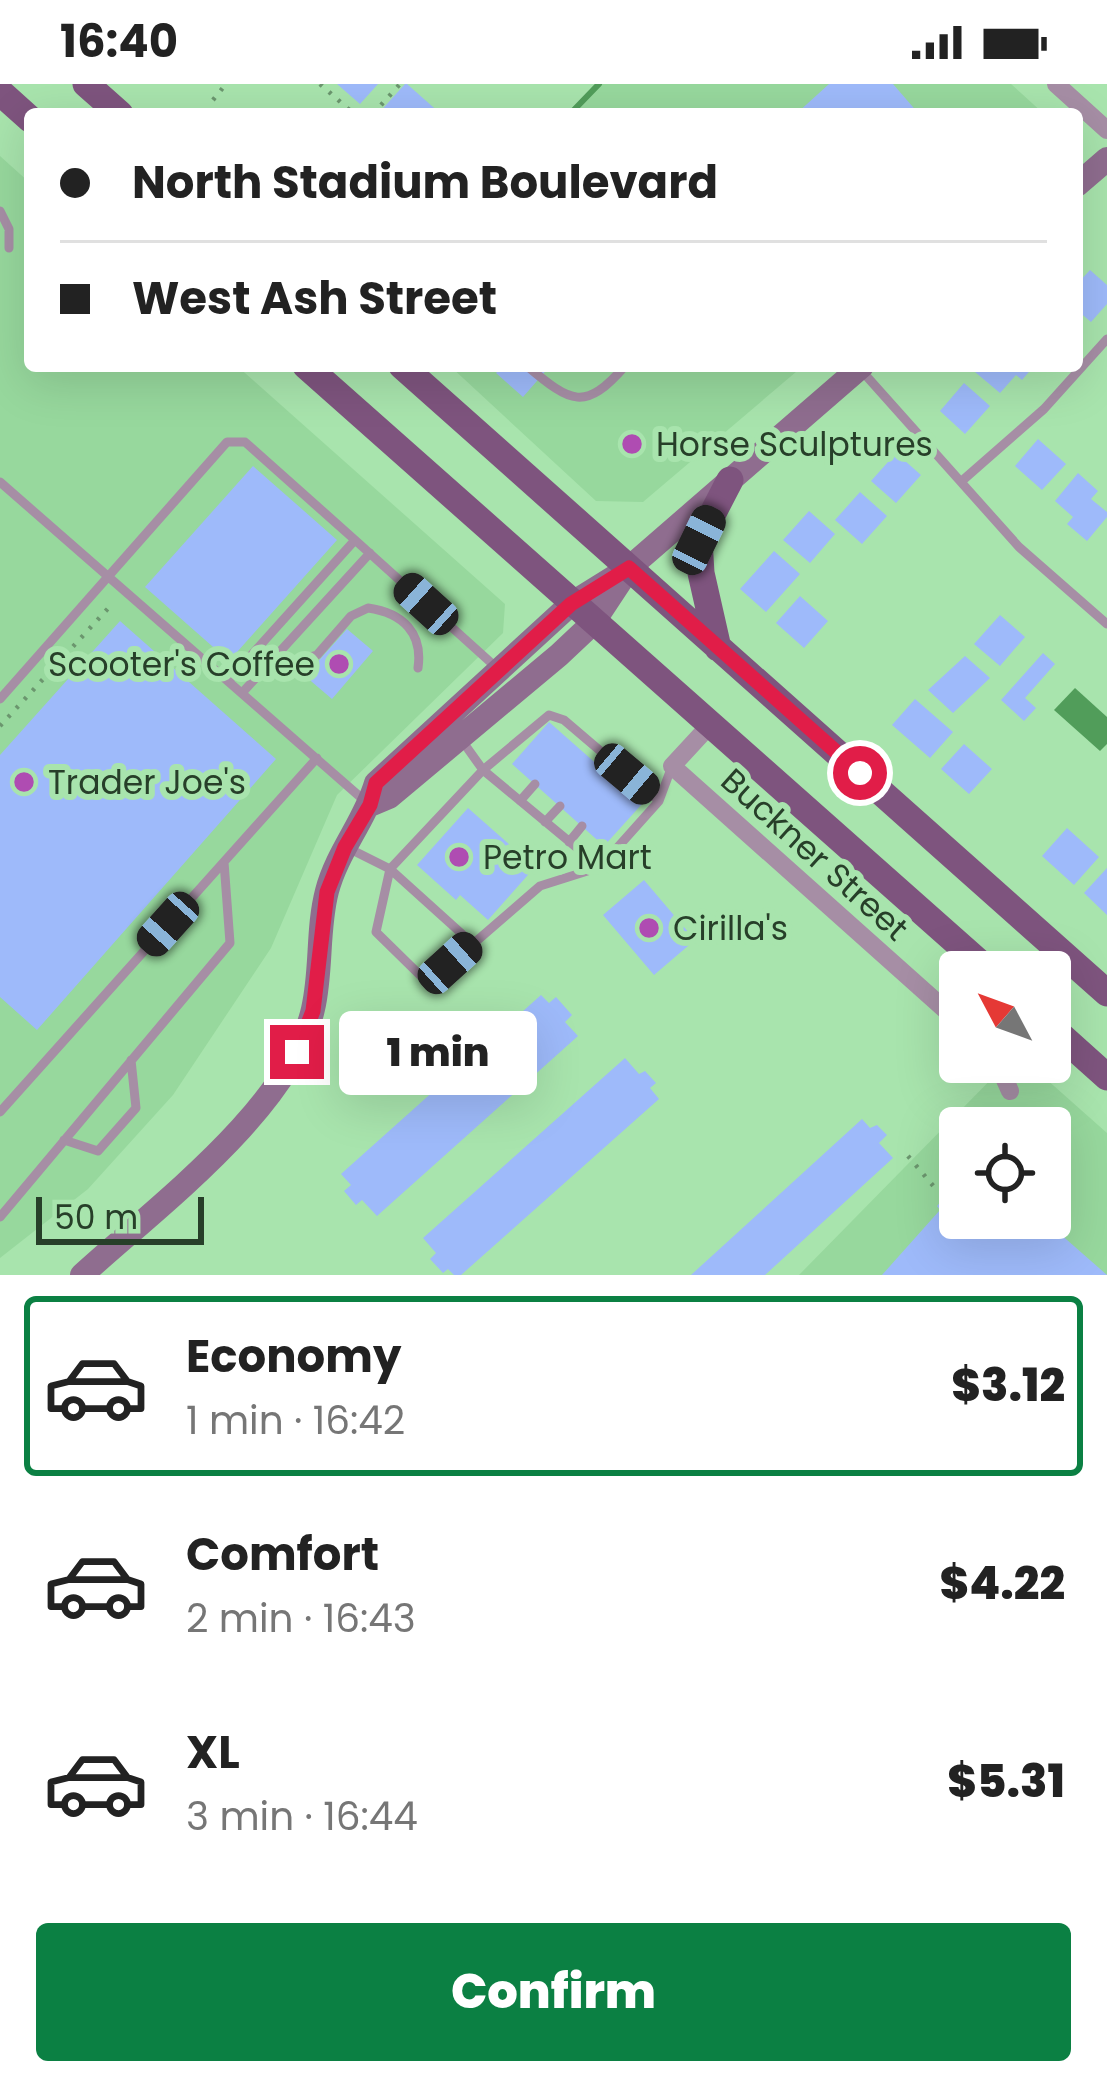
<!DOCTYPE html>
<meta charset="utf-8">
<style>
:root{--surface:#fff;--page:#f6f6f6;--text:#222;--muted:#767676;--line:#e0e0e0;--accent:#0b8043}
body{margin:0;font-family:Poppins,sans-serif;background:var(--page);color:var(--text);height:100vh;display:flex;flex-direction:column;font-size:45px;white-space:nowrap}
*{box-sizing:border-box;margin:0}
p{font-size:39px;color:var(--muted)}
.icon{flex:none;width:66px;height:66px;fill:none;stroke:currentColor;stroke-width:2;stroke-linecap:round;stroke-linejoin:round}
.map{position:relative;height:1191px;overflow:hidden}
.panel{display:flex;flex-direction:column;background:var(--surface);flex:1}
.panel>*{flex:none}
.guide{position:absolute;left:24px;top:24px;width:1059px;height:264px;border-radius:12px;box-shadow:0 12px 48px #0002;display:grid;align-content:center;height:264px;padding:0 36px;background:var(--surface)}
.needle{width:78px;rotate:311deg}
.buttons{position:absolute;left:939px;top:867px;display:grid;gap:24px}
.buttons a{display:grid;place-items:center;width:132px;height:132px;border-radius:12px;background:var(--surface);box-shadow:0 12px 48px #0002;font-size:60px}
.scale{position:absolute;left:36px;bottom:30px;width:168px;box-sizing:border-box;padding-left:12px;border:6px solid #273f29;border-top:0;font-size:33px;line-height:42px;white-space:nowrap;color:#273f29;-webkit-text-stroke:9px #a8e4ad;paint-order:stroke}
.end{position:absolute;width:54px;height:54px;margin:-27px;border:15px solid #e11d48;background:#fff;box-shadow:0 0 0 6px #fff}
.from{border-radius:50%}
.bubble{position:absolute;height:84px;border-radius:12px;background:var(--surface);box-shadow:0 12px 48px #0002;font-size:39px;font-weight:800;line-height:84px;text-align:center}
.car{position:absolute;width:36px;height:72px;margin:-36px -18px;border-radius:15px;box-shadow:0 0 9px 3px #0007;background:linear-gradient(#222 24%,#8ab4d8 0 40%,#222 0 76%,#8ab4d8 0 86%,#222 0)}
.guide b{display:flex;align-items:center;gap:42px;height:114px;font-size:45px}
.guide b+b{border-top:3px solid var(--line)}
.guide i{width:30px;height:30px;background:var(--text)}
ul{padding:21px 0 0;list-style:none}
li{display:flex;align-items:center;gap:36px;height:180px;margin:0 24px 18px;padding:0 12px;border:6px solid transparent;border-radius:12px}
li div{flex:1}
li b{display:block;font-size:45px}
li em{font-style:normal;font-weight:800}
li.selected{border-color:var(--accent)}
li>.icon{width:108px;height:108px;stroke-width:1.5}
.action{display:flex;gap:24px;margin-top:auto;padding:24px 36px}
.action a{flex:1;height:138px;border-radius:12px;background:var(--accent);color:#fff;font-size:48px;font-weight:800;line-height:138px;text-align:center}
.status{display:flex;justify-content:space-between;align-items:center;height:84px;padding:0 60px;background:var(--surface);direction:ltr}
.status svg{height:33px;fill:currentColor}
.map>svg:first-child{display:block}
</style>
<div class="status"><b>16:40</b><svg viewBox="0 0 49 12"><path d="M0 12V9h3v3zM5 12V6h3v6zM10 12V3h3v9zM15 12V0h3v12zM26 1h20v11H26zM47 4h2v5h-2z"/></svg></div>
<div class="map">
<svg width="1107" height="1191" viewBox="0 0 1107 1191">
<rect width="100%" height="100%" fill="#a8e4ad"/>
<path fill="#97d89d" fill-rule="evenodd" d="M 600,0 L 1011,0 L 1044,30 L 568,30 Z
M 0,72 L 30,99 L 30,282 L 237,282 L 505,520 L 503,549 L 337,711 L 271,864 L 173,1011 L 88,1105 L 0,1174 Z
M 450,282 L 803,282 L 643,418 L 596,417 Z
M 1008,978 L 1027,978 L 1107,1049 L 1107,1191 L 799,1191 ZM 960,1044 L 1050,1044 L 1050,1134 L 960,1134 Z"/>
<path fill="#519d5a" d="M 1075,604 L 1107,633 L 1107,660 L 1100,667 L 1054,626 Z"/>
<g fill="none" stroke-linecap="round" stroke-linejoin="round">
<path stroke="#519d5a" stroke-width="6" d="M 570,30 L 599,0"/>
</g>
<path fill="#9ebafa" d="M 337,0 L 378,0 L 360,20 Z
M 405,0 L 407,0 L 441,30 L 378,30 Z
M 829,0 L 893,0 L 919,30 L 796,30 Z
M 1090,186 L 1107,201 L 1107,220 L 1091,238 L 1077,226 L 1077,200 Z
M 503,282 L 550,282 L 523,313 L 496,289 Z
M 980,282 L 1034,282 L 1022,296 L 1016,291 L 1000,309 L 975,288 Z
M 964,299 L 990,322 L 965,350 L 940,327 Z
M 1038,355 L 1066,380 L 1042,406 L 1015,382 Z
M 896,369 L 921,391 L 896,419 L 871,397 Z
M 253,382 L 337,456 L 229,577 L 145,503 Z
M 1078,389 L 1098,407 L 1091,415 L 1107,428 L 1107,433 L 1087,457 L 1067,440 L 1073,433 L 1055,417 Z
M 860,408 L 887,432 L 862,460 L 835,436 Z
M 809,427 L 835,450 L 810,479 L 783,456 Z
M 774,467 L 800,490 L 766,528 L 740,505 Z
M 800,512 L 828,537 L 804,564 L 776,539 Z
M 1000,531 L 1025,553 L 1000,582 L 974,560 Z
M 120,537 L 276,675 L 37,946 L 0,913 L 0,671 Z
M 347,545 L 373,567 L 332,615 L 305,592 Z
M 1043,569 L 1055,580 L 1025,614 L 1036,624 L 1024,637 L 1001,616 Z
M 965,572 L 990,594 L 953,629 L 928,606 Z
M 915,615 L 953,648 L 930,674 L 892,641 Z
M 549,638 L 642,720 L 604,762 L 512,680 Z
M 964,660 L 992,685 L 969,710 L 941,685 Z
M 468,724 L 535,783 L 488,836 L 460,811 L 456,816 L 417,781 Z
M 1067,744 L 1099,773 L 1074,801 L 1042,772 Z
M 1107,784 L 1107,831 L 1084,809 Z
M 644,796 L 695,856 L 654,891 L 603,831 Z
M 541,911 L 549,919 L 556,913 L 572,931 L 565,938 L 578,952 L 377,1132 L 362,1116 L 356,1121 L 344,1107 L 351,1101 L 341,1090 Z
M 625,974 L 639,990 L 645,987 L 656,999 L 650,1004 L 659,1015 L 461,1191 L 454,1191 L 448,1185 L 443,1189 L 430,1175 L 436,1169 L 423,1154 Z
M 862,1035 L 870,1044 L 877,1041 L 887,1051 L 879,1059 L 893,1074 L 765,1191 L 691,1191 Z
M 960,1096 L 960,1134 L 1042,1134 L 1107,1191 L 882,1191 L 940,1126 L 937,1122 Z"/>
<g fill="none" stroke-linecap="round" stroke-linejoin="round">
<path stroke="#6b966e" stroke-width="4.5" stroke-dasharray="3 9" stroke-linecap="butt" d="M 320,0 L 354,30
M 213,16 L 226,0
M 373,30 L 400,0
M 0,642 L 113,519
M 908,1072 L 935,1104"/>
<path stroke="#a68ea5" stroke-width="9" d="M 0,127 L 9,145 L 9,164
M 527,282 C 571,319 585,328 625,282
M 861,286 L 1019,463 L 1107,540
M 963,396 L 1044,325 L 1107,255
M 0,398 L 366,718
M 355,456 L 498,585
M 265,585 L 317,571 L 351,532 L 368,524 C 403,529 423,549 418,584
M 242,609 L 370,469
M 0,615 L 227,358 L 245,358 L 355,456 L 228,597
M 463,658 L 483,686 L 600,783 L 659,717 L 672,682
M 520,717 L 535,700
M 545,738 L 560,722
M 569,758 L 582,742
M 350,765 L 390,785 L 472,859
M 600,783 L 540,802 L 428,899 L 376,848 L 390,785 L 483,686 L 549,631 L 564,636 L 659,717
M 0,1028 L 317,674
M 64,1056 L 98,1067 L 136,1024 L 131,976
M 0,1133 L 230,859 L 224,778"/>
<path stroke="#a68ea5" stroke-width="18" d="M 1056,0 L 1107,46
M 709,642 L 672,682 L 960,939
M 997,978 L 1010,1007"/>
<path stroke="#8f6d8f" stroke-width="24" d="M 1077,101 L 1107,75
M 370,721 L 389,713 L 559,571 L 593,539 L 624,492
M 82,1191 C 155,1124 291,1024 313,925 C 322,887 317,845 327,807 C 337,768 365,737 376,699 L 571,520 L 629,484 L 862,282"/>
<path stroke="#7e547e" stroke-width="27" d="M 86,0 L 120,30
M 0,8 L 30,35
M 306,282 L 990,888
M 402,282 L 1107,909
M 718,564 L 701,489 L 699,456 L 730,396
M 1050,942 L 1107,993"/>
</g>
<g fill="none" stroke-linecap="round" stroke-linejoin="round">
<path stroke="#e11d48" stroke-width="15" d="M 297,968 L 313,927 L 327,808 L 345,763 L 370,721 L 376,699 L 571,520 L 629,484 L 860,689"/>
</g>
<g fill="#af4cb2" stroke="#a8e4ad" stroke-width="4.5">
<circle cx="632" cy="360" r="12"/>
<circle cx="339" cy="580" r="12"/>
<circle cx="24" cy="698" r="12"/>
<circle cx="459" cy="773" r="12"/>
<circle cx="649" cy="844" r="12"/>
</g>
<g text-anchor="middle" stroke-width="12" stroke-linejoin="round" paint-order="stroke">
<g font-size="33" fill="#273f29" stroke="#a8e4ad" text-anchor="start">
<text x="656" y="372">Horse Sculptures</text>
<text x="315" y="592" text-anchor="end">Scooter's Coffee</text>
<text x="48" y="710">Trader Joe's</text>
<text x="483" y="785">Petro Mart</text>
<text x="673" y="856">Cirilla's</text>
</g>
<g font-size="33" fill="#273f29" stroke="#a8e4ad">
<text transform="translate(815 770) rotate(42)" y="12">Buckner Street</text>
</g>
</g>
</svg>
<div class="buttons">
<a><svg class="needle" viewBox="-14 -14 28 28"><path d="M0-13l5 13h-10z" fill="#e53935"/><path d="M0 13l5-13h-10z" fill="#767676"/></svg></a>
<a><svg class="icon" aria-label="locate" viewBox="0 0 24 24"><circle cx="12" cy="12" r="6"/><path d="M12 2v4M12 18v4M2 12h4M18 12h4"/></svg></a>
</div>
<div class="scale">50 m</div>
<i class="end from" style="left:860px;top:689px"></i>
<i class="end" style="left:297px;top:968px"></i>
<div class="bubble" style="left:339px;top:927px;width:198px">1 min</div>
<i class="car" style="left:699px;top:456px;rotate:26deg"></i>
<i class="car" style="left:426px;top:520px;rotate:312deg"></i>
<i class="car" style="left:627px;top:690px;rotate:130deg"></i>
<i class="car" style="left:168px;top:840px;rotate:222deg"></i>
<i class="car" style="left:450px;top:879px;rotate:48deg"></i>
<div class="guide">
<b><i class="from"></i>North Stadium Boulevard</b>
<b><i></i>West Ash Street</b>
</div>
</div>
<section class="panel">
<ul>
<li class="selected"><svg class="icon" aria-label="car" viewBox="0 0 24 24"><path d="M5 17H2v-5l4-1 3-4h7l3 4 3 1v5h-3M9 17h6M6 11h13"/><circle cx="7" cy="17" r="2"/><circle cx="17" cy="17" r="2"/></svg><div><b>Economy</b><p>1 min · 16:42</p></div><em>$3.12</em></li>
<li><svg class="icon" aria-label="car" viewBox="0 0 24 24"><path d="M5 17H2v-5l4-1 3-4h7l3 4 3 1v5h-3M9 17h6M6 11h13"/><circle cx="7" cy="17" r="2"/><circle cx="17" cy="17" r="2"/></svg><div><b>Comfort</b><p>2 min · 16:43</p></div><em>$4.22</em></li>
<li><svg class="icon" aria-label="car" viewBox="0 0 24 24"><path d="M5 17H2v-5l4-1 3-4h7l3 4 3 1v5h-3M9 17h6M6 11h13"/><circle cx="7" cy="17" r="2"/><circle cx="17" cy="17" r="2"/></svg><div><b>XL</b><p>3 min · 16:44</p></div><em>$5.31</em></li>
</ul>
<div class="action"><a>Confirm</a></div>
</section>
